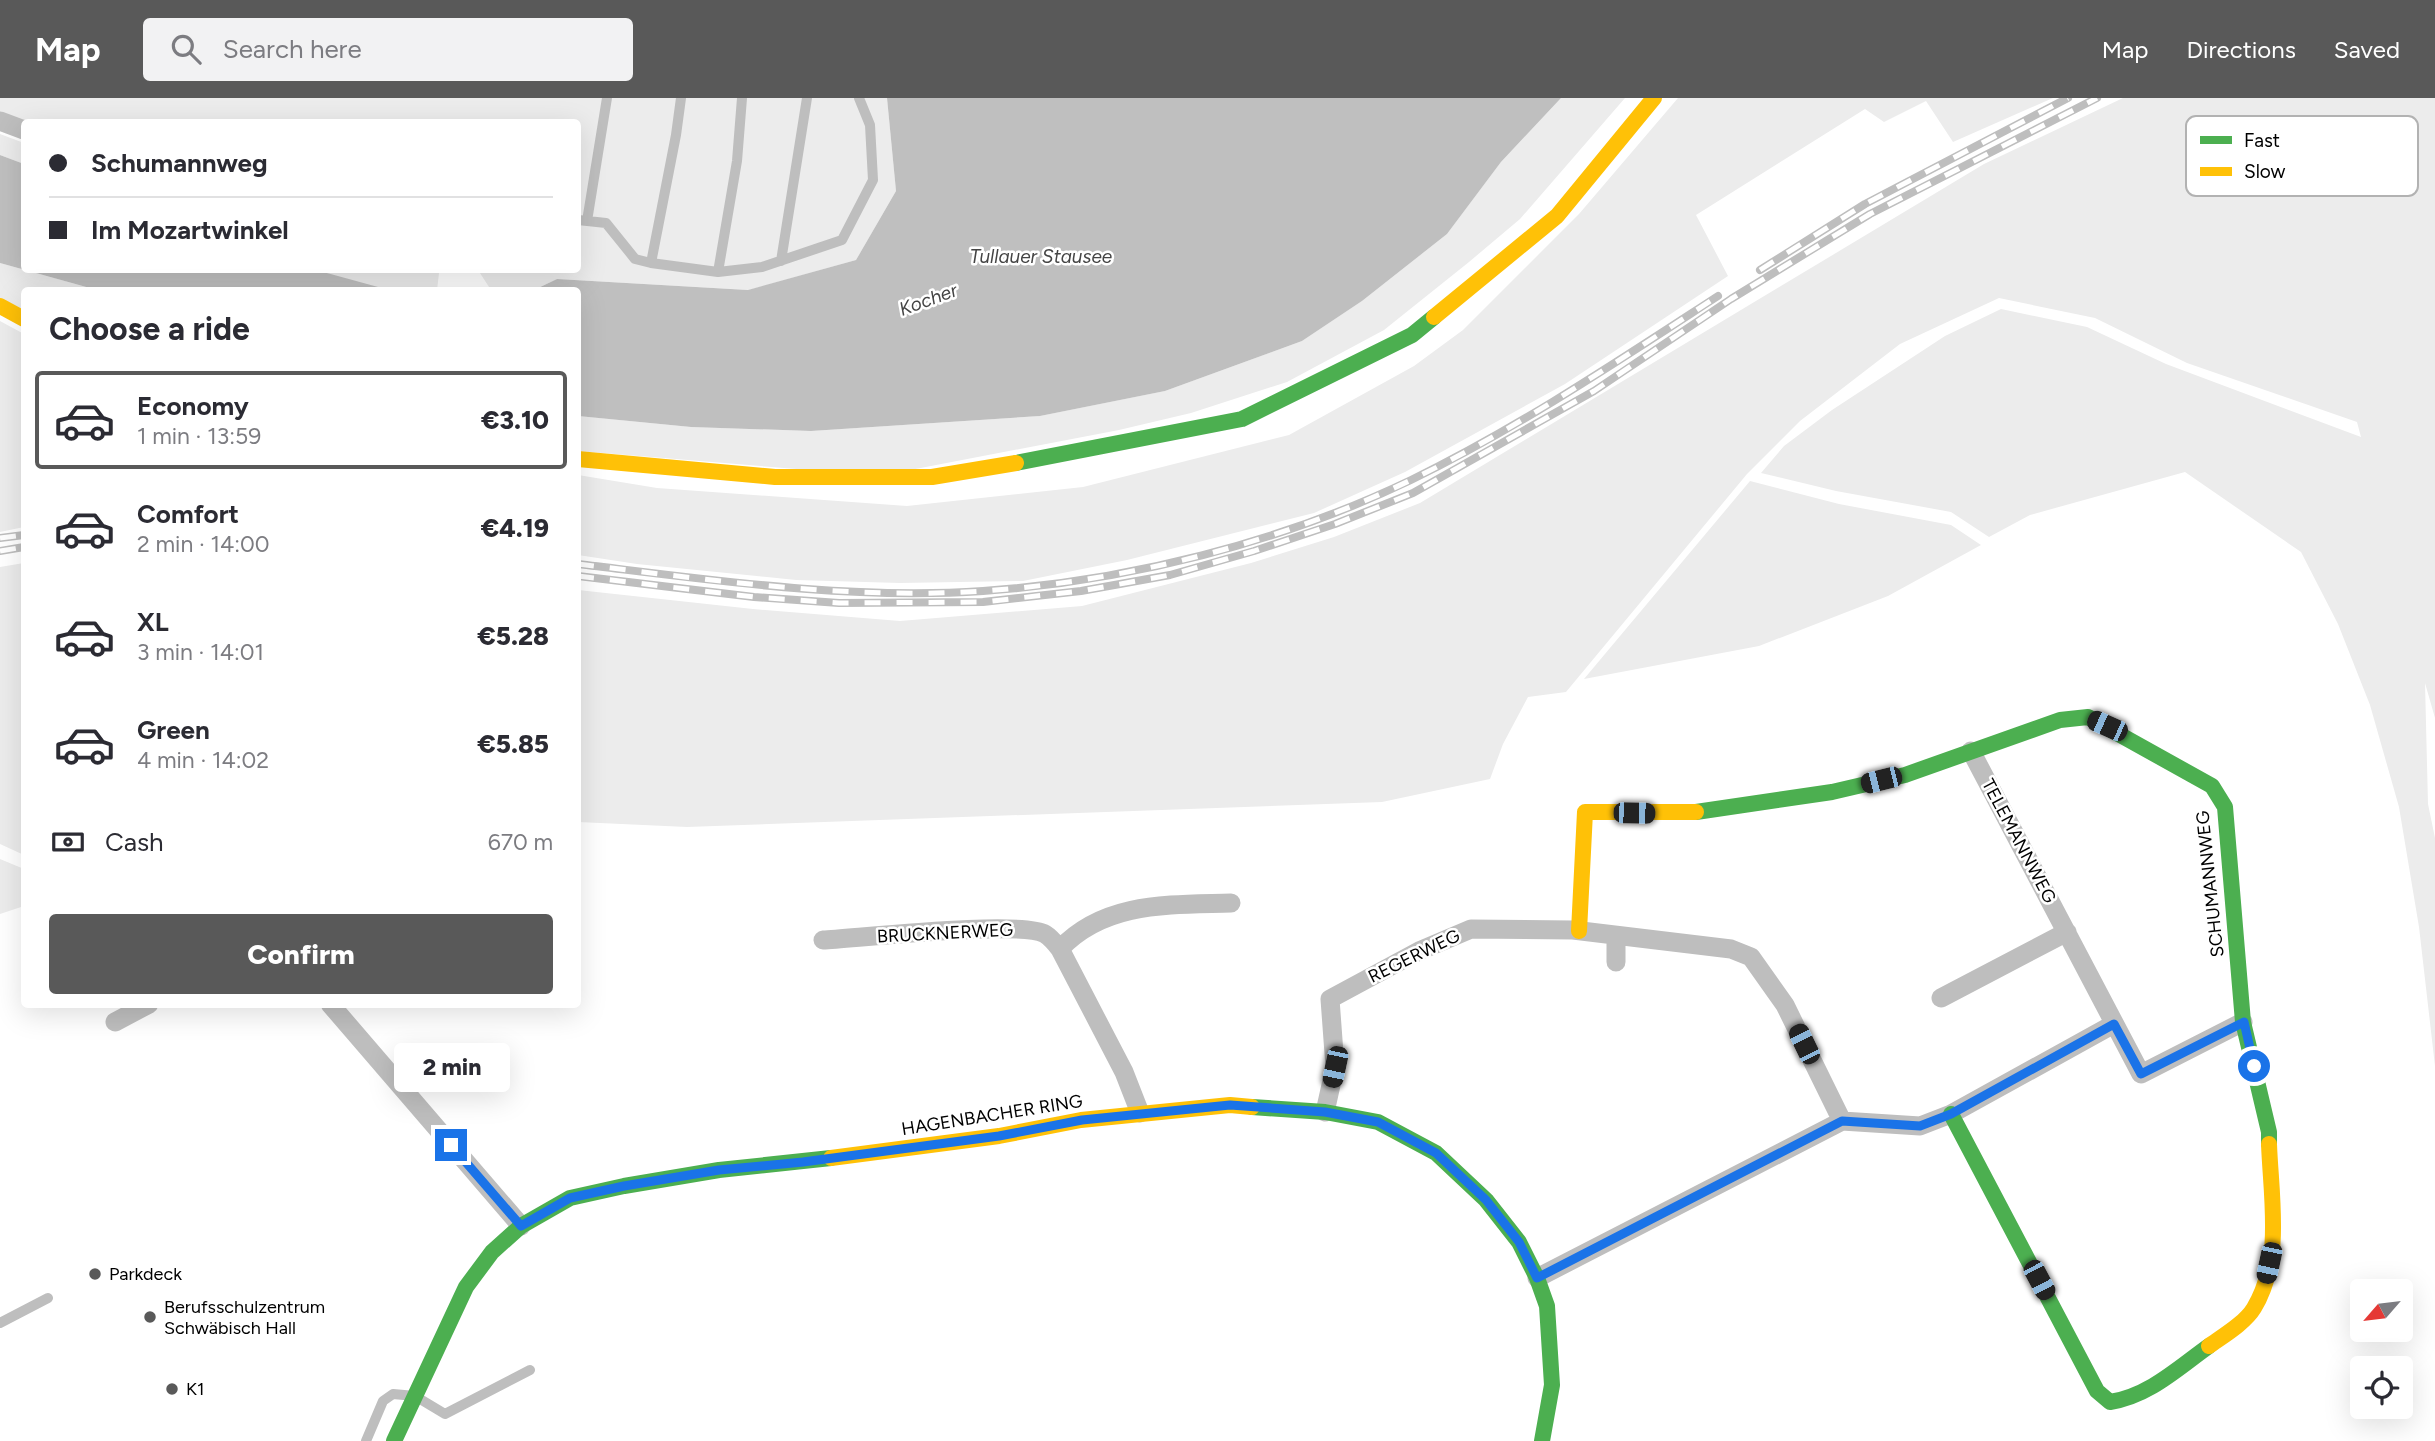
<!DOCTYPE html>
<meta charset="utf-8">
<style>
:root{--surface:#fff;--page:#f2f2f3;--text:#2b2b33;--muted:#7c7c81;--line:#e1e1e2;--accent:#595959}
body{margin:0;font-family:Figtree,sans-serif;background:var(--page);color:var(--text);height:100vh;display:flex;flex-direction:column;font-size:26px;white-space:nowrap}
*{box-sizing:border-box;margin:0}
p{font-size:23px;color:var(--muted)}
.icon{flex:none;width:38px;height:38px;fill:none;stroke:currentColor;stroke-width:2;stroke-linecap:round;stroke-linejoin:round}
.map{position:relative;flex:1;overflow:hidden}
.side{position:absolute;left:21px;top:189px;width:560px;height:721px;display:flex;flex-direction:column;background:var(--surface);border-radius:7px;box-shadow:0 7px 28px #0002}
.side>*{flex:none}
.guide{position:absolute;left:21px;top:21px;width:560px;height:154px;border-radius:7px;box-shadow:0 7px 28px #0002;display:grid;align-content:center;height:154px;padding:0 28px;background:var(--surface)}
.needle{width:46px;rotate:242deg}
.fabs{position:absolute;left:2350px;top:1181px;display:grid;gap:14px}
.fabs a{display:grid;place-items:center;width:63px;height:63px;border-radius:7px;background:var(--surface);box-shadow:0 7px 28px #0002;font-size:35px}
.end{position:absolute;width:32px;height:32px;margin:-16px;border:9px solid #1a73e8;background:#fff;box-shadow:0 0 0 4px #fff}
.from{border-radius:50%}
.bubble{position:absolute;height:49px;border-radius:7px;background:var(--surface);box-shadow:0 7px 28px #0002;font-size:23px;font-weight:800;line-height:49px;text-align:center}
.car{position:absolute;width:21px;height:42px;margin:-21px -10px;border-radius:9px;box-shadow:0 0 5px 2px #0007;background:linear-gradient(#222 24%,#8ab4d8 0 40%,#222 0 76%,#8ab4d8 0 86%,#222 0)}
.guide b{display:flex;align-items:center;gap:24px;height:66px;font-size:26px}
.guide b+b{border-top:2px solid var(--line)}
.guide i{width:18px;height:18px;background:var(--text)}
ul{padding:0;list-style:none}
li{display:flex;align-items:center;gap:21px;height:98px;margin:0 14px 10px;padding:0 14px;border:4px solid transparent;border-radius:7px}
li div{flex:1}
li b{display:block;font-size:26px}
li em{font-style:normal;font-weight:800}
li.active{border-color:var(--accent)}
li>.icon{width:63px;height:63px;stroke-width:1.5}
h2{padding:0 28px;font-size:32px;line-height:84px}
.pay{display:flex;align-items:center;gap:18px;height:77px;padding:0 28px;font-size:26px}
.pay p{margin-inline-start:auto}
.action{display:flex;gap:14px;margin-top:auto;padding:14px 28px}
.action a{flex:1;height:80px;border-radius:7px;background:var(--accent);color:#fff;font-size:28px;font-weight:800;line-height:80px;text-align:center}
header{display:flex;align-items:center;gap:42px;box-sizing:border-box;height:98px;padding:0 35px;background:var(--accent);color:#fff}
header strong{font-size:33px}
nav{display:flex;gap:38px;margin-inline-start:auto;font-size:24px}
.search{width:490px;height:63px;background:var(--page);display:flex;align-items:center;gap:18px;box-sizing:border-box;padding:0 24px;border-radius:7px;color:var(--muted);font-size:26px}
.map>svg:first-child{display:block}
</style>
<header>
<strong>Map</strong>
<div class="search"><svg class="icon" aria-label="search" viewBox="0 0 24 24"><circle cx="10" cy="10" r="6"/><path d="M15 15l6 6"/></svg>Search here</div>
<nav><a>Map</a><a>Directions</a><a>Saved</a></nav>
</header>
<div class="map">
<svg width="2435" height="1343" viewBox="0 0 2435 1343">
<rect width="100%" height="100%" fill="#fff"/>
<path fill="#ececec" d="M 0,0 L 887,0 L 896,93 L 856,162 L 749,192 L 557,181 L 534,192 L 491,192 L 478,172 L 578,172 L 578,24 L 28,24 L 0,14 Z
M 1561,0 L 1625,0 L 1520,121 L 1469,164 L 1384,232 L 1287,284 L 1191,315 L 1119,332 L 905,373 L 809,372 L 578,353 L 578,318 L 691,329 L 811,333 L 1040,318 L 1165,293 L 1302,243 L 1362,203 L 1447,136 L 1501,64 Z
M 1678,0 L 2053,0 L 1953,44 L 1926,3 L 1884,24 L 1865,11 L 1696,117 L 1728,178 L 1565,286 L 1405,374 L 1314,415 L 1127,462 L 1023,483 L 900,485 L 796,482 L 637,466 L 578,457 L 578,377 L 657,390 L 907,408 L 1083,389 L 1289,337 L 1414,268 L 1463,232 L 1579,116 Z
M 2123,0 L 2435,0 L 2435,620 L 2425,585 L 2428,706 L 2435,740 L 2435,968 L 2419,829 L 2399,709 L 2370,607 L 2338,526 L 2301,454 L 2185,374 L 2030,417 L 1989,439 L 1951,414 L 1836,393 L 1761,375 L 1784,348 L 1832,312 L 1945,238 L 2001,211 L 2087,229 L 2166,266 L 2361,339 L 2357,324 L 2187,265 L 2095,220 L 1999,200 L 1900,246 L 1800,323 L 1747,376 L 1566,594 L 1528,599 L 1503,646 L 1490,681 L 1382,704 L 687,729 L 578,724 L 578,492 L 753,511 L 900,523 L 1082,508 L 1251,465 L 1334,439 L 1420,405 L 1984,66 Z
M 0,36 L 24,45 L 24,66 L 0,57 Z
M 0,165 L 97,192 L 24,192 L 24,212 L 0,200 Z
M 316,172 L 425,172 L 439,175 L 437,192 L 377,191 Z
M 0,223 L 24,236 L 24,429 L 0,434 Z
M 1750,383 L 1839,406 L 1951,427 L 1981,447 L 1888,498 L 1759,548 L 1584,581 Z
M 24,465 L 24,757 L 0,746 L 0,469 Z
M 0,761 L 24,771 L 24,808 L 0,816 Z"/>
<path fill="#bfbfbf" d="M 887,0 L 1561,0 L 1501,64 L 1447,136 L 1362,203 L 1302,243 L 1165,293 L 1040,318 L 811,333 L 691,329 L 578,318 L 578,192 L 534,192 L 557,181 L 748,192 L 856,162 L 896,93 Z
M 0,57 L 24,66 L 24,172 L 316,172 L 389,192 L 97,192 L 0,165 Z"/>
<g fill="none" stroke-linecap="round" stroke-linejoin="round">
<path stroke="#bebebe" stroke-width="10" d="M 578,122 L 606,125 L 635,161 L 651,165 L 718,174 L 762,169 L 842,142 L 873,82 L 870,27 L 859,0
M 587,123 L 607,0
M 781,163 L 807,0
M 651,165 L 676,37 L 681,0
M 718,174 L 737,63 L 742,0
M 0,1225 L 48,1200
M 366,1343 L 383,1303 L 393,1296 L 415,1298 L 445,1316 L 530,1272"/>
<path stroke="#bebebe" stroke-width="19" d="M 0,23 L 24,32
M 1971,653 L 2141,976 L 2243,924
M 1616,838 L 1616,864
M 823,842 C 859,840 1022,822 1045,836 C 1050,839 1056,846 1060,851 L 1124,974 L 1140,1015
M 1060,851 C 1105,803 1171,807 1231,805
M 1941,900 L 2067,834
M 330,906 L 521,1128
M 115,924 L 149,906
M 1325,1014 L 1335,969 L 1330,901 L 1419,853 L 1471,831 L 1573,832 L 1731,851 L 1751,859 L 1785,907 L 1842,1023
M 1537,1180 L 1842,1023 L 1920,1028 L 1951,1016 L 2114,926"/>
<path stroke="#4caf50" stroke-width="16" d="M 1016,365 L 1242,321 L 1412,237 L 1434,219
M 1696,714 L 1832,694 L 1905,677 L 2060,622 L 2088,619 L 2212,688 L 2225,709 L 2243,924 L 2269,1034 L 2269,1046
M 1252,1009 L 1325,1014 L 1378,1024 L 1436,1055 L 1486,1102 L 1519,1144 L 1537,1180 L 1547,1208 L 1552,1287 L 1542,1343
M 1951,1016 L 2097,1293 L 2110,1304 C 2149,1298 2178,1270 2209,1248
M 394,1343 L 466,1189 L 492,1154 L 521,1128 L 570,1100 L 624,1088 L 719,1072 L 831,1060"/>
<path stroke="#ffc107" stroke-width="16" d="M 0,208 L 24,221
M 1434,219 L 1557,118 L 1654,0
M 578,361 L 775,379 L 932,379 L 1016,365
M 1579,833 L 1585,714 L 1696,714
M 831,1060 L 999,1038 L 1081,1022 L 1230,1007 L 1252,1009
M 2209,1248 C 2223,1238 2245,1225 2254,1210 C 2283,1162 2271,1100 2269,1046"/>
<g stroke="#bebebe" stroke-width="8">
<path id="rail" d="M 1760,172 L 1865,106 L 2068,0
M 0,440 L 24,437
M 0,453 L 24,449
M 578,466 C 712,482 848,502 983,493 C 1127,483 1280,445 1411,382 C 1518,330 1618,263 1718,198
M 578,478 L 754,499 L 839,505 L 983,504 L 1081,493 L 1170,477 L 1254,453 L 1335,426 L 1413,395 L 1594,293 L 1731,201 L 1870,116 L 2097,0"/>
</g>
<use href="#rail" stroke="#fff" stroke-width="5" stroke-dasharray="16" stroke-linecap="butt"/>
</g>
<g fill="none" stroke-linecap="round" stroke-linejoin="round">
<path stroke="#1a73e8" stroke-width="9" d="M 451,1047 L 521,1128 L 570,1100 L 624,1088 L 719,1072 L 803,1064 L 999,1038 L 1082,1022 L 1230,1007 L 1325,1014 L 1378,1024 L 1436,1055 L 1486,1102 L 1519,1144 L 1537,1180 L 1842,1023 L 1920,1028 L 1951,1016 L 2114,926 L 2141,976 L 2244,924 L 2254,968"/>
</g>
<g fill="#595959" stroke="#fff" stroke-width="2.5">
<circle cx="95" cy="1176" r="7"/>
<circle cx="150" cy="1219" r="7"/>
<circle cx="172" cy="1291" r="7"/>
</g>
<g text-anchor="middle" stroke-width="5" stroke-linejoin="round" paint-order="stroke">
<g font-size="18" fill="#000" stroke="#fff">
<text transform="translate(2019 743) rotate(62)" y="6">TELEMANNWEG</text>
<text transform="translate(2210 786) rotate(-96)" y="6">SCHUMANNWEG</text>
<text transform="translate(945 835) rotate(-3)" y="6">BRUCKNERWEG</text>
<text transform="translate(1414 858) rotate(-26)" y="6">REGERWEG</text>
<text transform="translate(992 1017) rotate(-9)" y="6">HAGENBACHER RING</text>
</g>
<g font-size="18" fill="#000" stroke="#fff" text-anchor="start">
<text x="109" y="1182">Parkdeck</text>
<text x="164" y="1215">Berufsschulzentrum<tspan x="164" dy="21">Schwäbisch Hall</tspan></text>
<text x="186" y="1297">K1</text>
</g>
<g font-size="19" font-style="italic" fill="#444" stroke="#fff">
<text x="1041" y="165">Tullauer Stausee</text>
<text transform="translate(928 201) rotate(-20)" y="7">Kocher</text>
</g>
</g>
<rect x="2186" y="18" width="232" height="80" rx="10" fill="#fff" stroke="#b2b2b2" stroke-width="2"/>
<rect x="2200" y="38" width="32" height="8" fill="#4caf50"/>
<rect x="2200" y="69" width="32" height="9" fill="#ffc107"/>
<g font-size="19" fill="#000">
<text x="2244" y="49">Fast</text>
<text x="2244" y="80">Slow</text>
</g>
</svg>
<div class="fabs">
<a><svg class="needle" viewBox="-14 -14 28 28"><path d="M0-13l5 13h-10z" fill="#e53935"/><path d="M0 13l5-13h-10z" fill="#7c7c81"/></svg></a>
<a><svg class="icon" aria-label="locate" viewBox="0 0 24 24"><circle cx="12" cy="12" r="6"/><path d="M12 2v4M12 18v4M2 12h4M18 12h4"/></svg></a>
</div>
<i class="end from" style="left:2254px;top:968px"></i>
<i class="end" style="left:451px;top:1047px"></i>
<div class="bubble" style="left:394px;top:945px;width:116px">2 min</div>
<i class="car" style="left:2107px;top:628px;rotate:294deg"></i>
<i class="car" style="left:1881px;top:682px;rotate:256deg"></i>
<i class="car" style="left:1634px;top:715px;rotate:91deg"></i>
<i class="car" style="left:1804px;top:946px;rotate:334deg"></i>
<i class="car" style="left:1335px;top:969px;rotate:192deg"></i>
<i class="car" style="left:2269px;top:1165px;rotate:192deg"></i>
<i class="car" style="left:2039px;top:1182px;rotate:152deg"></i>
<div class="guide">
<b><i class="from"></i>Schumannweg</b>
<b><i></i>Im Mozartwinkel</b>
</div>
<section class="side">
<h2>Choose a ride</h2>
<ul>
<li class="active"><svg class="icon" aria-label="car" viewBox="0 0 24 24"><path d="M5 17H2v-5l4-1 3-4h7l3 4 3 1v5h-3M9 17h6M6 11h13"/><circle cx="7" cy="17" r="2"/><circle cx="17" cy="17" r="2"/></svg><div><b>Economy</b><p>1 min · 13:59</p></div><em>€3.10</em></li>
<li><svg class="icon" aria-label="car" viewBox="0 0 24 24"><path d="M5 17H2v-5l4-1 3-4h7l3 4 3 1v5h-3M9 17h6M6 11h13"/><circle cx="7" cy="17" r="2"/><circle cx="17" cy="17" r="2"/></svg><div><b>Comfort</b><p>2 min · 14:00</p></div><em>€4.19</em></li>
<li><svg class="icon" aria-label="car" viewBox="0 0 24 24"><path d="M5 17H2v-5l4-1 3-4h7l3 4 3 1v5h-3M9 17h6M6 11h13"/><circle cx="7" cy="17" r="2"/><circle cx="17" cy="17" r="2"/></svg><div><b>XL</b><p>3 min · 14:01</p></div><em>€5.28</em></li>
<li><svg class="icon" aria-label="car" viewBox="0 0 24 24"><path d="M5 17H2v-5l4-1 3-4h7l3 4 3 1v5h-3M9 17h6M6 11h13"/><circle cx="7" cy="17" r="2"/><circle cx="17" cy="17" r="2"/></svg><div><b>Green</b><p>4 min · 14:02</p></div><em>€5.85</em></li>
</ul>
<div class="pay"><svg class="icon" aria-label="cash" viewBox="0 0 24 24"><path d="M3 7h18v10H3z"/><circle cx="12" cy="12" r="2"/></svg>Cash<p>670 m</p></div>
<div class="action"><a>Confirm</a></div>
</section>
</div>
